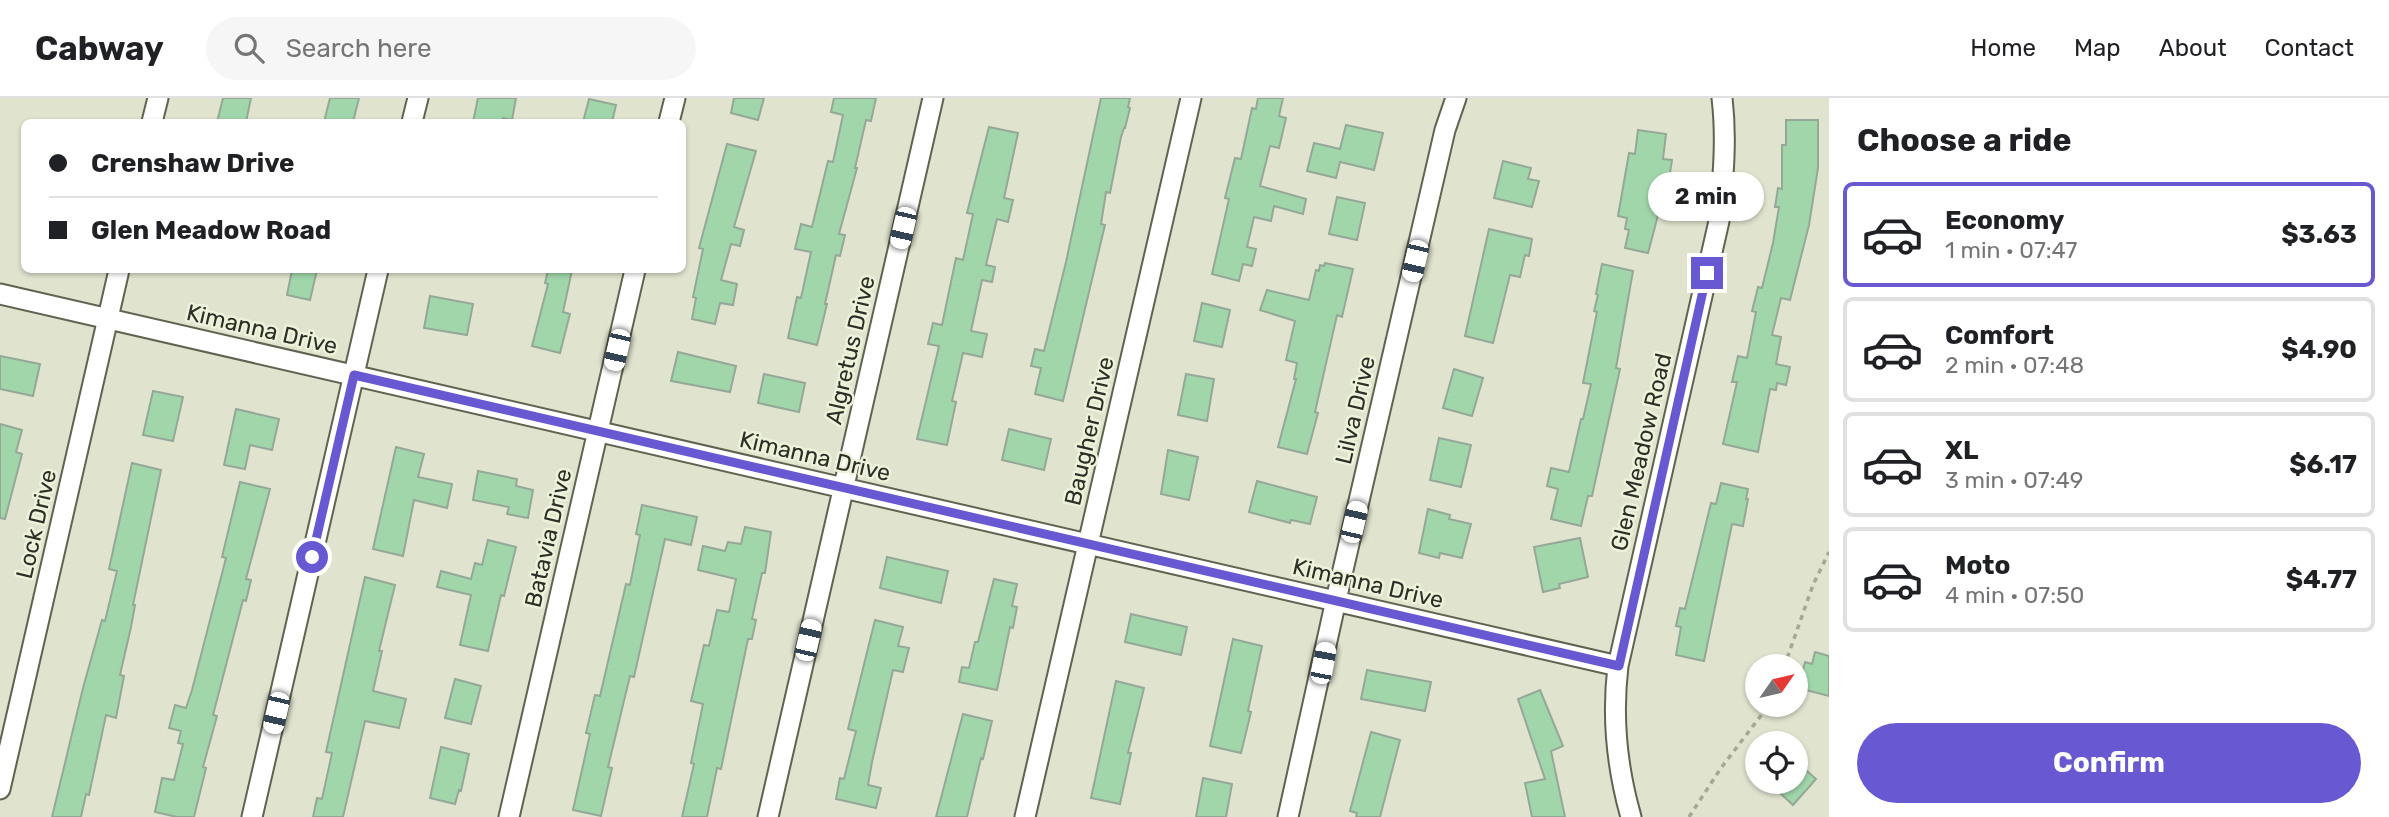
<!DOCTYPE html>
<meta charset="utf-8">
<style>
:root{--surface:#fff;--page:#f6f6f6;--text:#202124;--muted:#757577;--line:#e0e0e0;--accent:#6858d1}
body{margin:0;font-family:Rubik,sans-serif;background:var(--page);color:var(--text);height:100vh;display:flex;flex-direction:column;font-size:26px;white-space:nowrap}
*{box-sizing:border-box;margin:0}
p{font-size:23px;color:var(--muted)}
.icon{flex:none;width:38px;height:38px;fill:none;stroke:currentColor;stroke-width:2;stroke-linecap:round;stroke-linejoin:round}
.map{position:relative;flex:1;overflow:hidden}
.drawer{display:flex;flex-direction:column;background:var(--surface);width:560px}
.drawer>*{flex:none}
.hud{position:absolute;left:21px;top:21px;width:665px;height:154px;border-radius:10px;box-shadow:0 2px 5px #0004;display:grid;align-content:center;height:154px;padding:0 28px;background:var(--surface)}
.needle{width:46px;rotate:56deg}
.buttons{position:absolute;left:1745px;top:556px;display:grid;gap:14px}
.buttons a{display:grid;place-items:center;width:63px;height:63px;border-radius:50%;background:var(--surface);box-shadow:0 2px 5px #0004;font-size:35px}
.end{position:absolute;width:32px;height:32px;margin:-16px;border:9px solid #6858d1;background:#fff;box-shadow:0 0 0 4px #fff}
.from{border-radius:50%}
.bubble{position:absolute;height:49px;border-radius:24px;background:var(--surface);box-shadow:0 2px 5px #0004;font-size:23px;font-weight:700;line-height:49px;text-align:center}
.car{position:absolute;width:21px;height:42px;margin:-21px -10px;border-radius:9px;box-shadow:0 0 5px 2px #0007;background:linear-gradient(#fff 24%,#345 0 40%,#fff 0 76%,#345 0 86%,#fff 0)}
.hud b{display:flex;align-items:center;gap:24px;height:66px;font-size:26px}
.hud b+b{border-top:2px solid var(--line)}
.hud i{width:18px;height:18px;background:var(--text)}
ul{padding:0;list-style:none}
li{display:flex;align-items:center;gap:21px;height:105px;margin:0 14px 10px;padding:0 14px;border:4px solid var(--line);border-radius:10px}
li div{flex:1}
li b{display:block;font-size:26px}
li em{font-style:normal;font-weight:700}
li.current{border-color:var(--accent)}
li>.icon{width:63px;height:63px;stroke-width:1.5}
h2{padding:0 28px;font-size:32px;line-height:84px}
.action{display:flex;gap:14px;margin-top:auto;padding:14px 28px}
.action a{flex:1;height:80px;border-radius:42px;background:var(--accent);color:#fff;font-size:28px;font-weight:700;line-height:80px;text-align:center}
header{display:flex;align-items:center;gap:42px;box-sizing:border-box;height:98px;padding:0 35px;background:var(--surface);border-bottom:2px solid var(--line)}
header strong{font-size:33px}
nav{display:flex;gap:38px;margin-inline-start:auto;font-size:24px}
.search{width:490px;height:63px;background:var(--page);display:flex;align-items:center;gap:18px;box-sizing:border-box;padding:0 24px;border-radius:38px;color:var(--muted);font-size:26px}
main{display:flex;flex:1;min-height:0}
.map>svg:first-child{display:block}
</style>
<header>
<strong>Cabway</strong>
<div class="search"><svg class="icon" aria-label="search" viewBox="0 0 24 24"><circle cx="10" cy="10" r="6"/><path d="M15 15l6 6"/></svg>Search here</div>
<nav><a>Home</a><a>Map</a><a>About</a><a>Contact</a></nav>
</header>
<main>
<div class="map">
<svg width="1829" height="719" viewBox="0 0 1829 719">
<rect width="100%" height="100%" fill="#e0e4ce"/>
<path fill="#a1d6ab" stroke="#95a898" stroke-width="2" d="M 223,0 L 251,0 L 246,24 L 217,24 Z
M 330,0 L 359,0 L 353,24 L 324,24 Z
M 478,0 L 516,0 L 512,22 L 503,20 L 502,24 L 473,24 Z
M 734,0 L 764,0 L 758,22 L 731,15 Z
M 834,0 L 876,0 L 871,23 L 866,22 L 855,70 L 857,70 L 839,136 L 845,137 L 840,158 L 836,157 L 825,206 L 827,206 L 817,247 L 788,240 L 797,199 L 801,200 L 811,154 L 795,151 L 801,126 L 812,129 L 828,63 L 833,64 L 843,17 L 831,14 Z
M 1101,0 L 1130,0 L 1128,9 L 1130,10 L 1125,30 L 1124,30 L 1121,39 L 1110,95 L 1106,94 L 1101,126 L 1105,127 L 1063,303 L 1035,296 L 1041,270 L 1031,268 L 1035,251 L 1044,253 L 1066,164 Z
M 1258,0 L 1283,0 L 1279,18 L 1286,20 L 1279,50 L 1270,48 L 1260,88 L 1306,101 L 1303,116 L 1274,108 L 1271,123 L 1254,119 L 1247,149 L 1256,151 L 1252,168 L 1243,166 L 1239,183 L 1212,176 L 1229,101 L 1225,100 L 1235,60 L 1241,61 L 1252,10 L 1256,11 Z
M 589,1 L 616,7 L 612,24 L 583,24 Z
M 1786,22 L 1818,22 L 1818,70 L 1809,127 L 1790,202 L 1781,200 L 1772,237 L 1781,239 L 1776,266 L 1790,269 L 1786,287 L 1777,285 L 1776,292 L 1770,291 L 1758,354 L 1723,346 L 1737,284 L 1732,284 L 1738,258 L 1747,260 L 1756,214 L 1752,213 L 1758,189 L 1762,190 L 1773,145 L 1779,109 L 1775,109 L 1778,90 L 1782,91 L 1782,47 L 1786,47 Z
M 1346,27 L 1383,35 L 1374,72 L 1340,64 L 1336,80 L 1307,73 L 1314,45 L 1340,51 Z
M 989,29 L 1018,35 L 1004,100 L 1013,102 L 1008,124 L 997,121 L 986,167 L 995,169 L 992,184 L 982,182 L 971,233 L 987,236 L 982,259 L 963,255 L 952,303 L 956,304 L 947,347 L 917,341 L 939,248 L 928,246 L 933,225 L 942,227 L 956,160 L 963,162 L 973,116 L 967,115 Z
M 1638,32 L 1666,36 L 1663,61 L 1672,62 L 1668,88 L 1666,87 L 1648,155 L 1625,150 L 1629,132 L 1625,131 L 1627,120 L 1618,118 L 1629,55 L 1635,56 Z
M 727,46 L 756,53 L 734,129 L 744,132 L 740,148 L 731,146 L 721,182 L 737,186 L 733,207 L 720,205 L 715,226 L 692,221 L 696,200 L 693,199 L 703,151 L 699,150 Z
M 1503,63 L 1531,70 L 1528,81 L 1539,83 L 1532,109 L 1494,100 Z
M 1337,99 L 1365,105 L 1357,142 L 1329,136 Z
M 1489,131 L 1532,141 L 1529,158 L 1525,157 L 1520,179 L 1510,177 L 1493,245 L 1465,238 Z
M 1325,165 L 1353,171 L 1342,219 L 1337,217 L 1315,314 L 1318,315 L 1307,356 L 1278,349 L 1296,281 L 1294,281 L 1297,265 L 1286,262 L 1295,223 L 1260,212 L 1267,192 L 1309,202 L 1316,172 L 1319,173 L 1320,167 L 1324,168 Z
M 1602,166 L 1633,173 L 1616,270 L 1620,271 L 1592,398 L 1588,398 L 1581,428 L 1551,421 L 1558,391 L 1547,388 L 1551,370 L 1569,374 L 1581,321 L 1583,321 L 1591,286 L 1583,285 L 1597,214 L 1594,213 L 1598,197 L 1596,196 Z
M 292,172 L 317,172 L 310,202 L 287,197 Z
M 548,172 L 572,172 L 563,214 L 570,216 L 560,255 L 532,248 L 548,186 L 545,185 Z
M 430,198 L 473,206 L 467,237 L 424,230 Z
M 1202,205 L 1230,212 L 1222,249 L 1194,243 Z
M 678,254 L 736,268 L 730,294 L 671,283 Z
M 0,258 L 40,266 L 33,298 L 0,291 Z
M 1454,271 L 1483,280 L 1472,318 L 1443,310 Z
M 764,276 L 805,285 L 799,314 L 758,305 Z
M 1186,276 L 1214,281 L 1207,323 L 1178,317 Z
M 153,293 L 183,299 L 173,343 L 143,337 Z
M 236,311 L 279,321 L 272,352 L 250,347 L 245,371 L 224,367 Z
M 0,326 L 22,332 L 16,354 L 22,356 L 5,421 L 0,420 Z
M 1009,331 L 1051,341 L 1044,372 L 1002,362 Z
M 1439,340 L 1471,347 L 1461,389 L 1430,382 Z
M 396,349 L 424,356 L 418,379 L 452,386 L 447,410 L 414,402 L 403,458 L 373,451 Z
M 1168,352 L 1198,359 L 1189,402 L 1161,396 Z
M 132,365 L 161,372 L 133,507 L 135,507 L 131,529 L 120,577 L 124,578 L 116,620 L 106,617 L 89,697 L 86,696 L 81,719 L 52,719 L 83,590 L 102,522 L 105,523 L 117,473 L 109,471 Z
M 478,373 L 517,381 L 516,388 L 533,392 L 528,420 L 507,416 L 509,409 L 473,402 Z
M 1257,383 L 1317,399 L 1310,426 L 1291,422 L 1290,425 L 1249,414 Z
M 240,384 L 270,391 L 246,481 L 251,482 L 246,503 L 243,502 L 213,617 L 217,618 L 203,669 L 206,670 L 194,719 L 177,719 L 155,714 L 162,680 L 174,682 L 183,646 L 178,645 L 181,633 L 169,630 L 175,607 L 186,610 L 192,592 L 226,460 L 222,459 Z
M 1721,385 L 1748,391 L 1746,401 L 1748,401 L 1743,428 L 1732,426 L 1704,563 L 1676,557 L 1681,529 L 1676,528 L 1680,510 L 1685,511 L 1711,405 L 1716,406 Z
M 642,407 L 697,419 L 691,447 L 665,441 L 634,579 L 630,578 L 608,669 L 612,670 L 601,718 L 573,712 L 590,636 L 586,635 L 595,597 L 600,598 L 626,486 L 630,487 L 640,437 L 636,436 Z
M 1428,411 L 1450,417 L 1449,421 L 1471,426 L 1462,460 L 1440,455 L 1439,460 L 1419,455 Z
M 745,429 L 771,434 L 765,475 L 762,475 L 752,521 L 756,522 L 752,541 L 748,541 L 721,671 L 717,670 L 707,719 L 682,719 L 694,666 L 691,665 L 703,606 L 691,603 L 704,547 L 709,548 L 717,512 L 729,514 L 736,481 L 698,472 L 703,448 L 725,453 L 728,444 L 741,446 Z
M 1580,440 L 1588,479 L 1559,486 L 1560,490 L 1543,494 L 1534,449 Z
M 488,442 L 516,449 L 504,498 L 501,497 L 488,553 L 460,547 L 471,497 L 437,489 L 441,473 L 471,481 L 475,465 L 482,467 Z
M 887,459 L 948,473 L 941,505 L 880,490 Z
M 365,479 L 395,487 L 379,553 L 382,553 L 373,593 L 406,601 L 399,630 L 365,623 L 343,719 L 313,719 L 317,700 L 322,701 L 332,655 L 326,654 Z
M 994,481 L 1017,486 L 1012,508 L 1017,509 L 1013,530 L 1010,529 L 997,592 L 959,584 L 962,569 L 969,570 L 975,544 L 978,544 Z
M 1131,516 L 1187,529 L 1181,557 L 1125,544 Z
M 875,522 L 903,529 L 898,548 L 909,550 L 903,574 L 893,572 L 872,664 L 868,687 L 881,690 L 876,710 L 836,701 L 840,680 L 844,681 L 856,633 L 848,631 Z
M 1233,541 L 1262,548 L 1248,613 L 1251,614 L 1241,655 L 1210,648 Z
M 1815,554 L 1829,558 L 1829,598 L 1798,590 L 1805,564 L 1812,566 Z
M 1367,572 L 1431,584 L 1425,613 L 1361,601 Z
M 455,581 L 481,588 L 471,626 L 445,620 Z
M 1116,583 L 1144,590 L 1128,655 L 1131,655 L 1120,706 L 1091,700 Z
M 1540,592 L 1563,648 L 1551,653 L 1565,719 L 1532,719 L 1525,685 L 1545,681 L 1518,601 Z
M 963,616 L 992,623 L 983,661 L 981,660 L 967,719 L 936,719 Z
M 1371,634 L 1400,642 L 1380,719 L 1356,719 L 1357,715 L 1350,713 Z
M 441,649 L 469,656 L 461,693 L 459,692 L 455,706 L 430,700 Z
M 1796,663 L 1816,681 L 1793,707 L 1768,684 L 1796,684 Z
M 1203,680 L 1232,686 L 1226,719 L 1196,719 Z"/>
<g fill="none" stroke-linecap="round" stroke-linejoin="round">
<g stroke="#5f634f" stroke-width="23">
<path id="minor" d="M 152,24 L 158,0
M 412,24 L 418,0
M 669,24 L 675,0
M 0,196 L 1618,568
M 0,691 L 119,172
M 252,719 L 378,172
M 509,719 L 635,172
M 768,719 L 933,0
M 1025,719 L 1191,0
M 1288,719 L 1336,502 L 1445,32 L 1456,0
M 1631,719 C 1617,670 1612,618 1618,568 L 1719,123 C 1723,81 1727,42 1722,0"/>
</g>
<path stroke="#a4a896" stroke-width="3.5" stroke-dasharray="5 5" stroke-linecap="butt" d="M 1784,569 L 1813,487 L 1829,454
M 1689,719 L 1721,670 L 1769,607"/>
<use href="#minor" stroke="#fff" stroke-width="19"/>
</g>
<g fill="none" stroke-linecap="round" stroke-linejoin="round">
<path stroke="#6858d1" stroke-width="9" d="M 312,459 L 354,277 L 1619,568 L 1707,175"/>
</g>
<g text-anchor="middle" stroke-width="5" stroke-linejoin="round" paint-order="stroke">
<g font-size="23" fill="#2d2f26" stroke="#edf2db">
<text transform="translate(262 231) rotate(13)" y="8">Kimanna Drive</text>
<text transform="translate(850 252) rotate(-77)" y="8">Algretus Drive</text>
<text transform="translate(1355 312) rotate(-77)" y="8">Lilva Drive</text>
<text transform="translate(1089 333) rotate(-77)" y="8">Baugher Drive</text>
<text transform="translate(1641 354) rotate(-77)" y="8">Glen Meadow Road</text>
<text transform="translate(815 358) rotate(13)" y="8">Kimanna Drive</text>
<text transform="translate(36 426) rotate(-77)" y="8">Lock Drive</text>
<text transform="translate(548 440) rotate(-77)" y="8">Batavia Drive</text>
<text transform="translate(1368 485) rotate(13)" y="8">Kimanna Drive</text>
</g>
</g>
</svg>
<div class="buttons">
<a><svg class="needle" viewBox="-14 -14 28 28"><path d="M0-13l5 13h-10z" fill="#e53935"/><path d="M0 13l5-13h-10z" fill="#757577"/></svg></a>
<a><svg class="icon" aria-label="locate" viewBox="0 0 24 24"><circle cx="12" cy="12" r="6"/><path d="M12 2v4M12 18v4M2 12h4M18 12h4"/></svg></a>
</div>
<i class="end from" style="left:312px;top:459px"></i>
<i class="end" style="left:1707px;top:175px"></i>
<div class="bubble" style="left:1648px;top:74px;width:116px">2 min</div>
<i class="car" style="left:903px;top:130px;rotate:193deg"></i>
<i class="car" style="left:1415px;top:163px;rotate:193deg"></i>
<i class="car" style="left:617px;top:252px;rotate:193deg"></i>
<i class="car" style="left:1354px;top:424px;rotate:13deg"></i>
<i class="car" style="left:808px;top:542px;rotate:13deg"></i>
<i class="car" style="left:1323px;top:565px;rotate:11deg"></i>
<i class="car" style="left:276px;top:615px;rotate:193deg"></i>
<div class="hud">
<b><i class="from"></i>Crenshaw Drive</b>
<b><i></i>Glen Meadow Road</b>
</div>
</div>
<section class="drawer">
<h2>Choose a ride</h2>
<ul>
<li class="current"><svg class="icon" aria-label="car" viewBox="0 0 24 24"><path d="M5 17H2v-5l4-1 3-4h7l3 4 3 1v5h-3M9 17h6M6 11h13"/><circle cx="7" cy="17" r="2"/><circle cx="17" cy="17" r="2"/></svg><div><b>Economy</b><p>1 min · 07:47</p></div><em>$3.63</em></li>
<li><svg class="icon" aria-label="car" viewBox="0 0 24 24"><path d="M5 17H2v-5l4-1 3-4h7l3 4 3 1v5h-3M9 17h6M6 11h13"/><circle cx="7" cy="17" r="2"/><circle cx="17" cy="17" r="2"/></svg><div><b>Comfort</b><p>2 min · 07:48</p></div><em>$4.90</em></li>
<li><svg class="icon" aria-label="car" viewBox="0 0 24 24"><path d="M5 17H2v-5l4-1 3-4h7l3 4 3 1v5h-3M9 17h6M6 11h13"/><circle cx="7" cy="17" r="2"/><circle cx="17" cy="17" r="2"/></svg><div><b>XL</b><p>3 min · 07:49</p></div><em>$6.17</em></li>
<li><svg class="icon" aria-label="car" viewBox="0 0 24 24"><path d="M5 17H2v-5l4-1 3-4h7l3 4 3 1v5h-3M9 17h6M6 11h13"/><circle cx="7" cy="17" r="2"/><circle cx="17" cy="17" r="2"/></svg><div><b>Moto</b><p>4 min · 07:50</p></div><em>$4.77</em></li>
</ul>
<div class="action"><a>Confirm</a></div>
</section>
</main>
